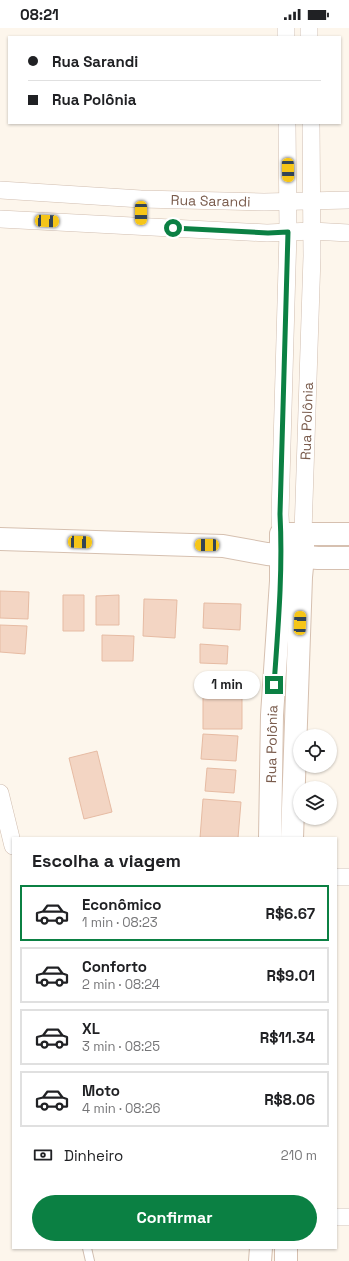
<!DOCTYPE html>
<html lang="pt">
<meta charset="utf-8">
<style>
:root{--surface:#fff;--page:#f6f6f6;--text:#202124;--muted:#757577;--line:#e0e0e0;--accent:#0b8043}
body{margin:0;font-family:"Space Grotesk",sans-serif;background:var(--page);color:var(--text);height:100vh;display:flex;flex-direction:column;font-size:15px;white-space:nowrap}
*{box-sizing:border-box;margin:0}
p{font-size:13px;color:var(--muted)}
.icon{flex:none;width:22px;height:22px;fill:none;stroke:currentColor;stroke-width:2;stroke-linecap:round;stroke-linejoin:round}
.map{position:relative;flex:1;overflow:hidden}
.drawer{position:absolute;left:12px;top:809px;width:325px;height:412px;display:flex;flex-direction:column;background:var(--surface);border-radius:0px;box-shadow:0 1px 3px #0004}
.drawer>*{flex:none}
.banner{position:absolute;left:8px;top:8px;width:333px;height:88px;border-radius:0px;box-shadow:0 1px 3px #0004;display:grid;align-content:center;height:88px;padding:0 20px;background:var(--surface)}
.tools{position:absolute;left:293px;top:701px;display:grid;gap:8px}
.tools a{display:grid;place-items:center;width:44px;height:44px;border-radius:50%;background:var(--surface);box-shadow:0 1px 3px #0004;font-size:20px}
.end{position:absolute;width:18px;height:18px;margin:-9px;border:5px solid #0b8043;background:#fff;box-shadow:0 0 0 2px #fff}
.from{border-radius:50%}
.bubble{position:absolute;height:28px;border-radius:14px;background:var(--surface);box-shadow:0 1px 3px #0004;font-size:13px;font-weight:800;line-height:28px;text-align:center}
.car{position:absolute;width:12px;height:24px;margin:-12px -6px;border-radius:5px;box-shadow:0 0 3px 1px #0007;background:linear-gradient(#f5c518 24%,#345 0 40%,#f5c518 0 76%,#345 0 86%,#f5c518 0)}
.banner b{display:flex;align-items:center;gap:14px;height:38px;font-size:15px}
.banner b+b{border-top:1px solid var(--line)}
.banner i{width:10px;height:10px;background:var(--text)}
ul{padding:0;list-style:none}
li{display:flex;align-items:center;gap:12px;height:56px;margin:0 8px 6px;padding:0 12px;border:2px solid var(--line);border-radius:0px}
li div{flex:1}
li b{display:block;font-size:15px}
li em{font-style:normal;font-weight:800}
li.current{border-color:var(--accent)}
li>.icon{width:36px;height:36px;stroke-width:1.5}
h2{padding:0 20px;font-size:18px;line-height:48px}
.pay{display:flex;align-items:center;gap:10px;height:44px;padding:0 20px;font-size:15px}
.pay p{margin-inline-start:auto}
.primary-button{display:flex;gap:8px;margin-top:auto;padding:8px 20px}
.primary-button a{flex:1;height:46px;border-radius:24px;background:var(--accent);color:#fff;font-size:16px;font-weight:800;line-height:46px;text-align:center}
.status{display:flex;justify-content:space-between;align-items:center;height:28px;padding:0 20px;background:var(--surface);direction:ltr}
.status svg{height:11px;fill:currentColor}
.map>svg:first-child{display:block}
</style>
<div class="status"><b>08:21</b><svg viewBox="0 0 49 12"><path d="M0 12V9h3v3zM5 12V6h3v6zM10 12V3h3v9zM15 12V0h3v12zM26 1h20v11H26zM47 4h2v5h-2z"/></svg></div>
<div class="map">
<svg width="349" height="1233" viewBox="0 0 349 1233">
<rect width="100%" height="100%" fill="#fdf6ec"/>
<path fill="#f3d5c3" stroke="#e6bba3" d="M 0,563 L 29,564 L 28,591 L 0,590 Z
M 63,567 L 84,567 L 84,603 L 63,603 Z
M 119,567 L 119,597 L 96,597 L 96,568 Z
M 144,571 L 177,572 L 175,610 L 143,608 Z
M 204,575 L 241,576 L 240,602 L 203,600 Z
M 0,597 L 27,598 L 25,626 L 0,624 Z
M 102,607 L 134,608 L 133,633 L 102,633 Z
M 200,616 L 228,618 L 227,636 L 200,635 Z
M 203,670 L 242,670 L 242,701 L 203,701 Z
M 203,706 L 238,708 L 236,733 L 201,731 Z
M 97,723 L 112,784 L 84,791 L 69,730 Z
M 207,740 L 236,742 L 234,765 L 205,763 Z
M 203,771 L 241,774 L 238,810 L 200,810 Z"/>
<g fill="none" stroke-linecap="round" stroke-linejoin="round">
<g stroke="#d1beb0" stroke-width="10">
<path id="lane" d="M 87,1220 L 90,1233"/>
</g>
<g stroke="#d1beb0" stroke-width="18">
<g id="street">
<path d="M 286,0 L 286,9"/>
<path d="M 309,0 L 309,9"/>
<path id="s1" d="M 0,162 L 141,171 L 264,174 L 349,172"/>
<path d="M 0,191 L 267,205 L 312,203 L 349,205"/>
<path id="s2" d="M 303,505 L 312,228 L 311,95"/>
<path d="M 281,506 L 280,487 L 288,204 L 287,95"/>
<path d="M 0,765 L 13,818"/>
<path d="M 336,849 L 349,849"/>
<path d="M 336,1189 L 349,1189"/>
</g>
</g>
<g stroke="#d6c0b0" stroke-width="24">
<g id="secondary">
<path d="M 289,506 L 349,506"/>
<path d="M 0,511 L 223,518 L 267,526 L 318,530 L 349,530"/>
<path id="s3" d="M 270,810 L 272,687 L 281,553 L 281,506"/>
<path d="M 292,810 L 301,549 L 303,529 L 303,505"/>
<path d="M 260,1233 L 261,1220"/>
<path d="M 286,1233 L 286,1220"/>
</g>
</g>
<use href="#lane" stroke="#fff" stroke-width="8"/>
<use href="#street" stroke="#fff" stroke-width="17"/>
<use href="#secondary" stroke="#fff" stroke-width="22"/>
</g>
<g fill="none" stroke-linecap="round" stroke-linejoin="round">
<path stroke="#0b8043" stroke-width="5" d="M 173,200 L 268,205 L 288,204 L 280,486 C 283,544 278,600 274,657"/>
</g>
<g text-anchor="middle" stroke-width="4" stroke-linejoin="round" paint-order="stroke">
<g font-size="14" fill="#7a5c4d" stroke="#fffaf3">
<text dy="5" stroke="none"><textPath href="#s1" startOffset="211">Rua Sarandi</textPath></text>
<text dy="5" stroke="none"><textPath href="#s2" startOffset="112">Rua Polônia</textPath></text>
<text dy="5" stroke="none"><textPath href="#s3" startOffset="94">Rua Polônia</textPath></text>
</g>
</g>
</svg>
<div class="tools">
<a><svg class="icon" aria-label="locate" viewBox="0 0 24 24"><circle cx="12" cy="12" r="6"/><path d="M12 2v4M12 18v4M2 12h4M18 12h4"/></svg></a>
<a><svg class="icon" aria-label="layers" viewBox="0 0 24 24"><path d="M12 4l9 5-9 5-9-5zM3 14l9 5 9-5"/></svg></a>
</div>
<i class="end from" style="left:173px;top:200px"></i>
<i class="end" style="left:274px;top:657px"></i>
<div class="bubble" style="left:194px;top:643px;width:66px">1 min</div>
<i class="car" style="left:288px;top:142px;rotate:179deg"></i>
<i class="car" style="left:141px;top:185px;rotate:180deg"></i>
<i class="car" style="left:47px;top:193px;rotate:93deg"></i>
<i class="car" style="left:80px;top:514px;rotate:92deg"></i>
<i class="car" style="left:207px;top:517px;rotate:271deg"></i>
<i class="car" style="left:300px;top:595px;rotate:2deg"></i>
<div class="banner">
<b><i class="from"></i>Rua Sarandi</b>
<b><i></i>Rua Polônia</b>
</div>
<section class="drawer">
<h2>Escolha a viagem</h2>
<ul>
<li class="current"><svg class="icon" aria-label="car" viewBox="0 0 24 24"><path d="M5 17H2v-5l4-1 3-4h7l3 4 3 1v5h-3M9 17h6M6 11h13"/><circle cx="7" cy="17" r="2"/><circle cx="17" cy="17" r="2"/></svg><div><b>Econômico</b><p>1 min · 08:23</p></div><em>R$6.67</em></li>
<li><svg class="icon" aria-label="car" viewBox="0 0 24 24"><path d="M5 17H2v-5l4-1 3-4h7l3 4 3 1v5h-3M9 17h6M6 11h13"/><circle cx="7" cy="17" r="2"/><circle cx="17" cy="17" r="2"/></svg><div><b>Conforto</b><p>2 min · 08:24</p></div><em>R$9.01</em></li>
<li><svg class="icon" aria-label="car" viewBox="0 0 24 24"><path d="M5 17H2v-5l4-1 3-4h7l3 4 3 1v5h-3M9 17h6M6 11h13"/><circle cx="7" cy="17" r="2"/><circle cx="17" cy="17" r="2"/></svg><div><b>XL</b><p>3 min · 08:25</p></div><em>R$11.34</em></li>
<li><svg class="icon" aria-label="car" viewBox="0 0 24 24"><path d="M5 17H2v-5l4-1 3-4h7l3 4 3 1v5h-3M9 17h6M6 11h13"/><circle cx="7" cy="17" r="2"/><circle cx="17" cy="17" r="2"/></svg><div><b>Moto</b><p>4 min · 08:26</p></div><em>R$8.06</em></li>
</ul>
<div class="pay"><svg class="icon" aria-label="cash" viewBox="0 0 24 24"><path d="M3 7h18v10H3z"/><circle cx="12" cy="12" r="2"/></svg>Dinheiro<p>210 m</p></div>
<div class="primary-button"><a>Confirmar</a></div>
</section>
</div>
